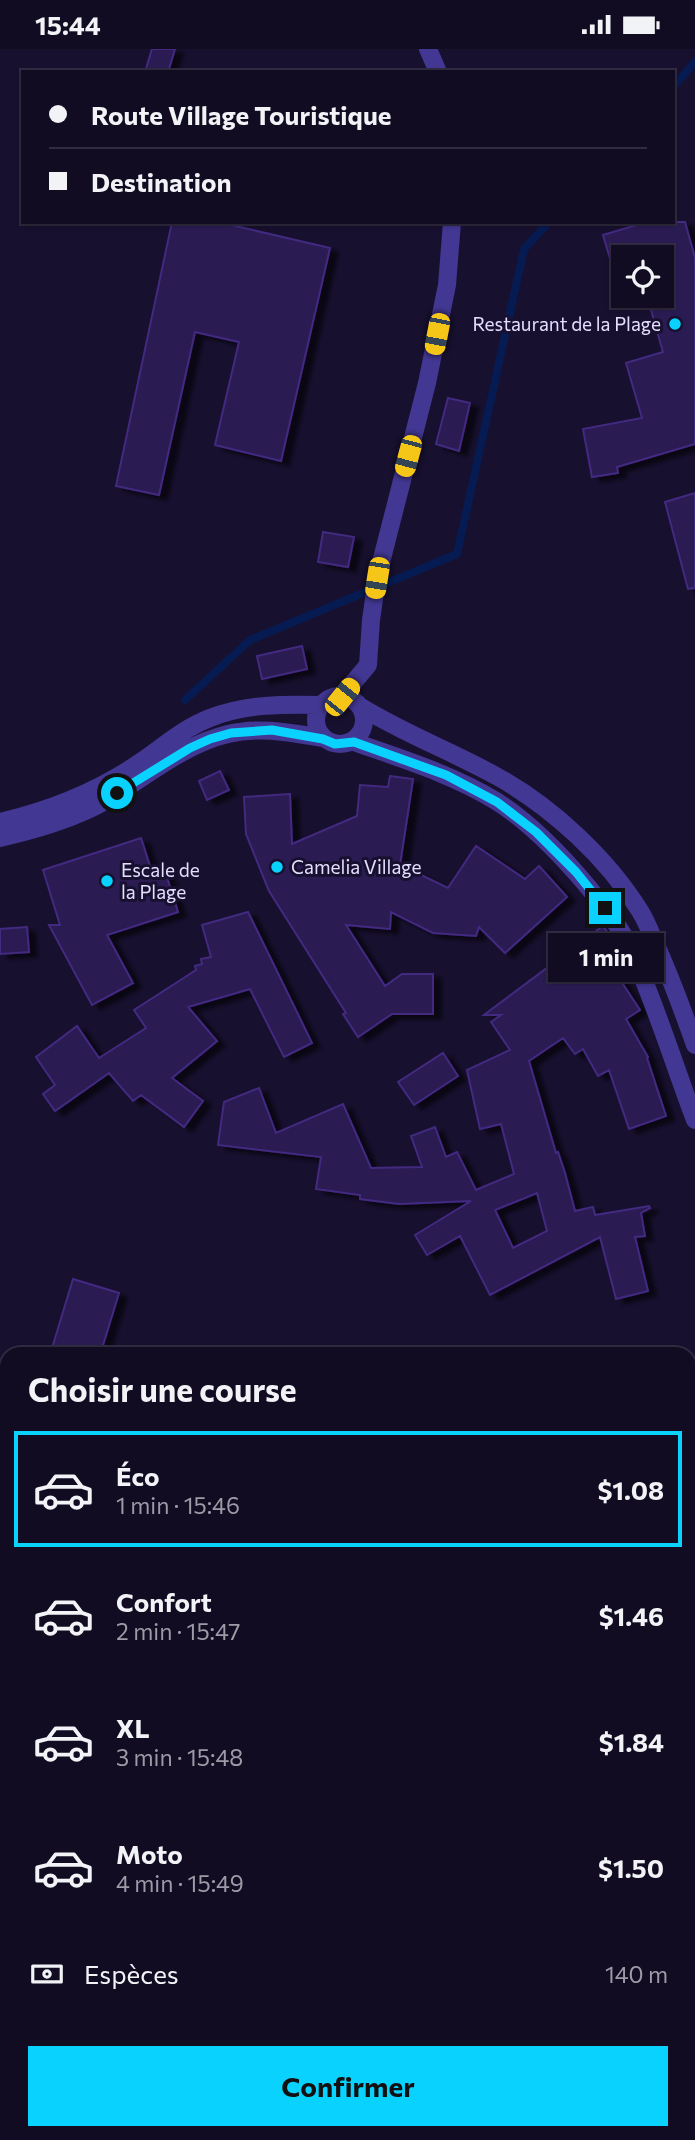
<!DOCTYPE html>
<html lang="fr">
<meta charset="utf-8">
<style>
:root{--surface:#120c23;--page:#1f1a30;--text:#f1f3f6;--muted:#9c9ba6;--line:#312c41;--accent:#0ad2ff}
body{margin:0;font-family:Commissioner,sans-serif;background:var(--page);color:var(--text);height:100vh;display:flex;flex-direction:column;font-size:26px;white-space:nowrap}
*{box-sizing:border-box;margin:0}
p{font-size:23px;color:var(--muted)}
.icon{flex:none;width:38px;height:38px;fill:none;stroke:currentColor;stroke-width:2;stroke-linecap:round;stroke-linejoin:round}
.map{position:relative;flex:1;overflow:hidden}
.details{position:absolute;left:0px;top:1298px;width:696px;height:793px;display:flex;flex-direction:column;background:var(--surface);border-radius:21px 21px 0 0;box-shadow:0 2px 5px #0004,0 0 0 2px var(--line)}
.details>*{flex:none}
.top-card{position:absolute;left:21px;top:21px;width:654px;height:154px;border-radius:0px;box-shadow:0 2px 5px #0004,0 0 0 2px var(--line);display:grid;align-content:center;height:154px;padding:0 28px;background:var(--surface)}
.tools{position:absolute;left:611px;top:196px;display:grid;gap:14px}
.tools a{display:grid;place-items:center;width:63px;height:63px;border-radius:0px;background:var(--surface);box-shadow:0 2px 5px #0004,0 0 0 2px var(--line);font-size:35px}
.end{position:absolute;width:32px;height:32px;margin:-16px;border:9px solid #0ad2ff;background:#111;box-shadow:0 0 0 4px #111}
.from{border-radius:50%}
.bubble{position:absolute;height:49px;border-radius:0px;background:var(--surface);box-shadow:0 2px 5px #0004,0 0 0 2px var(--line);font-size:23px;font-weight:700;line-height:49px;text-align:center}
.car{position:absolute;width:21px;height:42px;margin:-21px -10px;border-radius:9px;box-shadow:0 0 5px 2px #0007;background:linear-gradient(#f5c518 24%,#345 0 40%,#f5c518 0 76%,#345 0 86%,#f5c518 0)}
.top-card b{display:flex;align-items:center;gap:24px;height:66px;font-size:26px}
.top-card b+b{border-top:2px solid var(--line)}
.top-card i{width:18px;height:18px;background:var(--text)}
ul{padding:0;list-style:none}
li{display:flex;align-items:center;gap:21px;height:116px;margin:0 14px 10px;padding:0 14px;border:4px solid transparent;border-radius:0px}
li div{flex:1}
li b{display:block;font-size:26px}
li em{font-style:normal;font-weight:700}
li.on{border-color:var(--accent)}
li>.icon{width:63px;height:63px;stroke-width:1.5}
h2{padding:0 28px;font-size:32px;line-height:84px}
.pay{display:flex;align-items:center;gap:18px;height:77px;padding:0 28px;font-size:26px}
.pay p{margin-inline-start:auto}
.button{display:flex;gap:14px;margin-top:auto;padding:14px 28px}
.button a{flex:1;height:80px;border-radius:0px;background:var(--accent);color:#111;font-size:28px;font-weight:700;line-height:80px;text-align:center}
.status{display:flex;justify-content:space-between;align-items:center;height:49px;padding:0 35px;background:var(--surface);direction:ltr}
.status svg{height:19px;fill:currentColor}
.map>svg:first-child{display:block}
</style>
<div class="status"><b>15:44</b><svg viewBox="0 0 49 12"><path d="M0 12V9h3v3zM5 12V6h3v6zM10 12V3h3v9zM15 12V0h3v12zM26 1h20v11H26zM47 4h2v5h-2z"/></svg></div>
<div class="map">
<svg width="695" height="2091" viewBox="0 0 695 2091">
<defs>
<filter id="shadow"><feDropShadow dx="8" dy="4.5" stdDeviation="2" flood-color="#0009"/></filter>
</defs>
<rect width="100%" height="100%" fill="#18102f"/>
<g fill="none" stroke-linecap="round" stroke-linejoin="round">
<path stroke="#061b52" stroke-width="8" d="M 674,37 L 695,13
M 185,651 L 250,591 L 457,505 L 524,200 L 549,173"/>
</g>
<path fill="#2a1a52" stroke="#422a80" stroke-width="2" fill-rule="evenodd" filter="url(#shadow)" d="M 152,0 L 175,0 L 168,23 L 145,23 Z
M 172,173 L 218,173 L 330,199 L 281,412 L 215,396 L 239,293 L 195,283 L 159,446 L 116,437 Z
M 647,173 L 685,173 L 695,209 L 695,395 L 617,418 L 618,424 L 592,428 L 583,380 L 642,369 L 626,314 L 663,303 L 647,247 L 662,247 L 662,208 L 623,208 L 623,239 L 619,240 L 603,186 Z
M 448,349 L 470,354 L 459,402 L 436,395 Z
M 695,444 L 695,539 L 688,540 L 665,453 Z
M 323,483 L 354,488 L 348,518 L 318,513 Z
M 302,597 L 307,620 L 262,630 L 257,607 Z
M 220,722 L 229,741 L 207,751 L 199,732 Z
M 390,727 L 413,730 L 400,816 L 448,839 L 476,797 L 525,830 L 539,817 L 567,848 L 505,904 L 479,878 L 476,887 L 433,884 L 391,863 L 390,880 L 346,876 L 385,937 L 402,925 L 433,925 L 433,965 L 392,965 L 358,988 L 343,965 L 346,964 L 269,842 L 246,785 L 244,748 L 290,745 L 292,795 L 357,767 L 360,736 L 388,738 Z
M 141,789 L 152,823 L 164,819 L 178,863 L 107,886 L 133,934 L 92,956 L 49,876 L 60,876 L 43,821 Z
M 248,863 L 312,994 L 284,1008 L 250,940 L 188,958 L 217,992 L 172,1029 L 203,1052 L 184,1078 L 141,1046 L 133,1052 L 109,1024 L 55,1062 L 43,1045 L 55,1036 L 36,1008 L 77,977 L 99,1009 L 146,979 L 134,961 L 196,921 L 195,917 L 202,915 L 201,910 L 211,908 L 202,876 Z
M 603,877 L 615,894 L 625,915 L 615,923 L 640,961 L 626,970 L 648,1008 L 647,1009 L 666,1067 L 629,1080 L 609,1021 L 598,1027 L 583,1000 L 575,1005 L 563,989 L 529,1012 L 556,1104 L 558,1103 L 565,1124 L 575,1162 L 593,1158 L 595,1166 L 649,1157 L 650,1159 L 641,1164 L 645,1187 L 635,1188 L 648,1242 L 616,1250 L 600,1188 L 490,1246 L 460,1187 L 427,1206 L 415,1186 L 471,1152 L 399,1155 L 360,1150 L 360,1146 L 316,1140 L 321,1108 L 218,1096 L 224,1053 L 259,1039 L 276,1084 L 343,1055 L 371,1119 L 422,1118 L 411,1087 L 435,1078 L 446,1108 L 457,1103 L 476,1141 L 514,1125 L 501,1075 L 480,1080 L 467,1021 L 510,1001 L 491,973 L 501,966 L 484,966 ZM 537,1144 L 547,1182 L 513,1199 L 495,1161 Z
M 27,878 L 29,903 L 0,905 L 0,880 Z
M 443,1004 L 458,1027 L 414,1056 L 398,1033 Z
M 73,1230 L 119,1244 L 100,1306 L 50,1306 Z"/>
<g fill="none" stroke-linecap="round" stroke-linejoin="round">
<path stroke="#423792" stroke-width="18" d="M 428,0 L 438,23
M 342,647 L 368,616 L 371,571 L 377,529 L 427,334 L 447,236 L 452,173
M316 671a24 24 0 1 1 48 0a24 24 0 1 1-48 0Z
M 361,658 C 405,685 453,703 498,728 C 553,759 607,809 640,862 C 647,873 651,885 656,896 C 671,929 683,962 695,996
M 354,693 C 402,710 452,725 496,752 C 531,774 563,808 589,839 C 603,857 619,876 629,896 C 655,953 673,1013 695,1071
M 0,773 C 51,761 99,742 142,712 C 165,696 184,679 210,669 C 245,655 284,655 321,656
M 0,789 C 31,782 63,773 92,759 C 138,736 177,697 228,685 C 260,677 292,684 323,689
M 690,1742 L 695,1735
M 690,1847 L 695,1845
M 0,1857 L 7,1859
M 150,2091 L 164,2084"/>
</g>
<g fill="none" stroke-linecap="round" stroke-linejoin="round">
<path stroke="#0ad2ff" stroke-width="9" d="M 117,744 L 190,699 L 210,690 L 231,684 L 272,681 L 323,690 L 335,695 L 354,693 L 446,726 L 497,753 L 536,783 L 576,823 L 605,859"/>
</g>
<g fill="#0ad2ff" stroke="#18102f" stroke-width="2.5">
<circle cx="675" cy="275" r="7"/>
<circle cx="277" cy="818" r="7"/>
<circle cx="107" cy="832" r="7"/>
</g>
<g text-anchor="middle" stroke-width="6" stroke-linejoin="round" paint-order="stroke">
<g font-size="19" fill="#e4deff" stroke="#18102f" text-anchor="start">
<text x="661" y="282" text-anchor="end">Restaurant de la Plage</text>
<text x="291" y="825">Camelia Village</text>
<text x="121" y="828">Escale de<tspan x="121" dy="22">la Plage</tspan></text>
</g>
</g>
</svg>
<div class="tools">
<a><svg class="icon" aria-label="locate" viewBox="0 0 24 24"><circle cx="12" cy="12" r="6"/><path d="M12 2v4M12 18v4M2 12h4M18 12h4"/></svg></a>
</div>
<i class="end from" style="left:117px;top:744px"></i>
<i class="end" style="left:605px;top:859px"></i>
<div class="bubble" style="left:548px;top:884px;width:116px">1 min</div>
<i class="car" style="left:437px;top:285px;rotate:191deg"></i>
<i class="car" style="left:408px;top:407px;rotate:195deg"></i>
<i class="car" style="left:377px;top:529px;rotate:189deg"></i>
<i class="car" style="left:342px;top:648px;rotate:39deg"></i>
<div class="top-card">
<b><i class="from"></i>Route Village Touristique</b>
<b><i></i>Destination</b>
</div>
<section class="details">
<h2>Choisir une course</h2>
<ul>
<li class="on"><svg class="icon" aria-label="car" viewBox="0 0 24 24"><path d="M5 17H2v-5l4-1 3-4h7l3 4 3 1v5h-3M9 17h6M6 11h13"/><circle cx="7" cy="17" r="2"/><circle cx="17" cy="17" r="2"/></svg><div><b>Éco</b><p>1 min · 15:46</p></div><em>$1.08</em></li>
<li><svg class="icon" aria-label="car" viewBox="0 0 24 24"><path d="M5 17H2v-5l4-1 3-4h7l3 4 3 1v5h-3M9 17h6M6 11h13"/><circle cx="7" cy="17" r="2"/><circle cx="17" cy="17" r="2"/></svg><div><b>Confort</b><p>2 min · 15:47</p></div><em>$1.46</em></li>
<li><svg class="icon" aria-label="car" viewBox="0 0 24 24"><path d="M5 17H2v-5l4-1 3-4h7l3 4 3 1v5h-3M9 17h6M6 11h13"/><circle cx="7" cy="17" r="2"/><circle cx="17" cy="17" r="2"/></svg><div><b>XL</b><p>3 min · 15:48</p></div><em>$1.84</em></li>
<li><svg class="icon" aria-label="car" viewBox="0 0 24 24"><path d="M5 17H2v-5l4-1 3-4h7l3 4 3 1v5h-3M9 17h6M6 11h13"/><circle cx="7" cy="17" r="2"/><circle cx="17" cy="17" r="2"/></svg><div><b>Moto</b><p>4 min · 15:49</p></div><em>$1.50</em></li>
</ul>
<div class="pay"><svg class="icon" aria-label="cash" viewBox="0 0 24 24"><path d="M3 7h18v10H3z"/><circle cx="12" cy="12" r="2"/></svg>Espèces<p>140 m</p></div>
<div class="button"><a>Confirmer</a></div>
</section>
</div>
